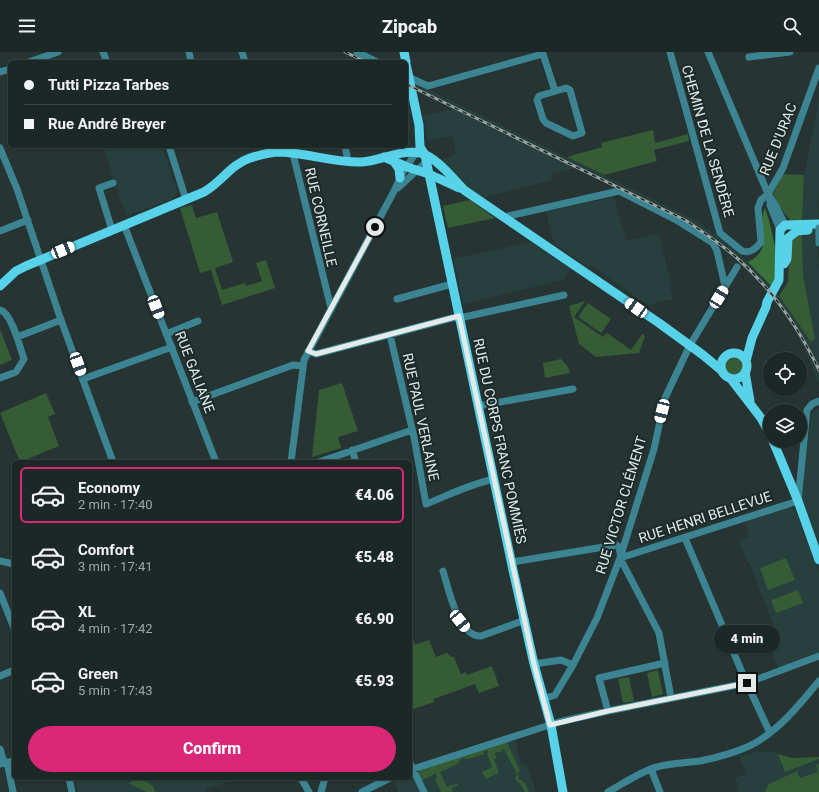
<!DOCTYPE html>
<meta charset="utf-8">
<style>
:root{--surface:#1c2826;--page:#293432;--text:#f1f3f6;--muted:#a0a6a7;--line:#3a4443;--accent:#db2777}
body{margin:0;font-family:Roboto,sans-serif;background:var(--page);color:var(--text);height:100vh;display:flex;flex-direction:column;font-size:15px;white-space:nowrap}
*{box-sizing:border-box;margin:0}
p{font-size:13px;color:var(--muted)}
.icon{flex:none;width:22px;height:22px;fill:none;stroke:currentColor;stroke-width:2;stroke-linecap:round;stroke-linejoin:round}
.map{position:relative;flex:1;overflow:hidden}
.panel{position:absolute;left:12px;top:408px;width:400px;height:320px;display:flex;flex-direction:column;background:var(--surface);border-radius:6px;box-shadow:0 1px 3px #0004,0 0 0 1px var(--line)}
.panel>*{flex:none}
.hud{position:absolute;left:8px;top:8px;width:400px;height:88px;border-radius:6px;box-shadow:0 1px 3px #0004,0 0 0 1px var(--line);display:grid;align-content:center;height:88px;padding:0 16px;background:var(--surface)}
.buttons{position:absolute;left:763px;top:300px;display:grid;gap:8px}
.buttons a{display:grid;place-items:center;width:44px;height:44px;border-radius:50%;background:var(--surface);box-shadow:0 1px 3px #0004,0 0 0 1px var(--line);font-size:20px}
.end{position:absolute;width:18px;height:18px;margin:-9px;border:5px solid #e2ebea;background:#111;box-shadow:0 0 0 2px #111}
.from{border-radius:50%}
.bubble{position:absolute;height:28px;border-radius:14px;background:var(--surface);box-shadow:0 1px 3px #0004,0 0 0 1px var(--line);font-size:13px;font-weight:800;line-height:28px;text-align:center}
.car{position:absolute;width:12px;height:24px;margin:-12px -6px;border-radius:5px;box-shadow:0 0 3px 1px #0007;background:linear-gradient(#fff 24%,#345 0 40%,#fff 0 76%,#345 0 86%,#fff 0)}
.hud b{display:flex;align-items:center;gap:14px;height:38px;font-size:15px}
.hud b+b{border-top:1px solid var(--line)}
.hud i{width:10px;height:10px;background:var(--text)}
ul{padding:7px 0 0;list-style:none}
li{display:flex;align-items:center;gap:12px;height:56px;margin:0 8px 6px;padding:0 8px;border:2px solid transparent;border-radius:6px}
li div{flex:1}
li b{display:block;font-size:15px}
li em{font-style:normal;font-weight:800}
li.on{border-color:var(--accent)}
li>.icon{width:36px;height:36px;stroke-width:1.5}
.action{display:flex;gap:8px;margin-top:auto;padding:8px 16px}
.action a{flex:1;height:46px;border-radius:24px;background:var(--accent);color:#fff;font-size:16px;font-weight:800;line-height:46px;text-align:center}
header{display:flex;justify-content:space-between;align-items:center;height:52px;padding:0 16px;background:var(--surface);font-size:18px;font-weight:800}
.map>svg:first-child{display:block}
</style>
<header><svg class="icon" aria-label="menu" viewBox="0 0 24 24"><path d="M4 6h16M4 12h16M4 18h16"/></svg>Zipcab<svg class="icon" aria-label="search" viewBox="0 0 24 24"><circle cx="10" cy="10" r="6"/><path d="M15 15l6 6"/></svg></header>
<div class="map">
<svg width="819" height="740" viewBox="0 0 819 740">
<rect width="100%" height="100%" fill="#263533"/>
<path fill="#273f3d" d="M 415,31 L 695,168 L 716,183 L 748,210 L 779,244 L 811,290 L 815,287 L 803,223 L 802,170 L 804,123 L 819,47 L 819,137 L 817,189 L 819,217 L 819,332 L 805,297 L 793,274 L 767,239 L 732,204 L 712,188 L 680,167 L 576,116 L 551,122 L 552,128 L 481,146 L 455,125 L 441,108 L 456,102 L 452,84 L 428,89 L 423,64 L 455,57 L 417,39 Z
M 103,94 L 162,94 L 177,139 L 173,147 L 126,164 Z
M 614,145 L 626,189 L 659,181 L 672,235 L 670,236 L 673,247 L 647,253 L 592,214 L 588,215 L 554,192 L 546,160 Z
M 530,190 L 571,216 L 563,228 L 463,252 L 453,207 Z
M 819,357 L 819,496 L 801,449 L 808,377 L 813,360 Z
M 790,455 L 795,458 L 819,521 L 819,600 L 778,616 L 767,586 L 774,574 L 749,510 L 747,510 L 739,490 L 740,488 L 749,485 L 745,470 Z
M 516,687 L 517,693 L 516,694 L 522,713 L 527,712 L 536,740 L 428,740 L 419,721 Z
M 758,699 L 773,700 L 792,706 L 819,705 L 819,740 L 739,740 L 735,726 L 746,722 L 739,704 Z
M 75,726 L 240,726 L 206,737 L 207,740 L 78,740 Z
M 403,726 L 407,726 L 412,728 L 415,727 L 421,740 L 398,740 L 394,730 Z"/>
<path fill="#355c35" d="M 653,78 L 655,91 L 688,82 L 689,89 L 654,98 L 657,109 L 604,123 L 567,105 L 602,95 L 601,91 Z
M 783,122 L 804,123 L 802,170 L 791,169 L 784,161 L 773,142 Z
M 470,148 L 495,166 L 448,176 L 443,154 Z
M 192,153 L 196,166 L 217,160 L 233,210 L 215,216 L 222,238 L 245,231 L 246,234 L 262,229 L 256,211 L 266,208 L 275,236 L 222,253 L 211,218 L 200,221 L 180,156 Z
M 802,180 L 803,223 L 815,287 L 811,290 L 779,244 L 788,230 L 790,190 Z
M 585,249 L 574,265 L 603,285 L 607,281 L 631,298 L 642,282 L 645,284 L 639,301 L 596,305 L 579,292 L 569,254 Z
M 588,251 L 611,267 L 601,281 L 578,265 Z
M 0,277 L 12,308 L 0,313 Z
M724 314a10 10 0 1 1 20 0a10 10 0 1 1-20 0Z
M 561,307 L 568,315 L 570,321 L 545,326 L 543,311 Z
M 342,331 L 358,379 L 338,385 L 341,396 L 312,405 L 319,338 Z
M 46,341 L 55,362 L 48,365 L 59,394 L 20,410 L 0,361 Z
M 786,506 L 795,528 L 768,538 L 760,516 Z
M 798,538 L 803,551 L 776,561 L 771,548 Z
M 410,579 L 415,593 L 429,588 L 436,605 L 447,601 L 451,605 L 454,605 L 461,622 L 466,620 L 467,623 L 492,614 L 499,634 L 479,641 L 475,632 L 434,647 L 434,650 L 410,658 Z
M 658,618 L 663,642 L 652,645 L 647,621 Z
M 629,625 L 634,649 L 623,651 L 618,627 Z
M 507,690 L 520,719 L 518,720 L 519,728 L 522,728 L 523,731 L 525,731 L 529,740 L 525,740 L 519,730 L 518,731 L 515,725 L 517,724 L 516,720 L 504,697 L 501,700 L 496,700 L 495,702 L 497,706 L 494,707 L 499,721 L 486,727 L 482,720 L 492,715 L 487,702 L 488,701 L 487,698 L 483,700 L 484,702 L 469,707 L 462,706 L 456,713 L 440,720 L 447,735 L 457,731 L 458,733 L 452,736 L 453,740 L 441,740 L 436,729 L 434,730 L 437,725 L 436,722 L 433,722 L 432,724 L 424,727 L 423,729 L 419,721 L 419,718 Z
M 778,702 L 792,706 L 819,705 L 819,707 L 785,720 Z
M 819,712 L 819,740 L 765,740 L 769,732 L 797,719 L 800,726 L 818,720 L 816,713 Z
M 141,726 L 153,734 L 155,740 L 147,740 L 128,731 Z"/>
<path fill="#39733b" d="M 765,156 C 770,169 781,214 777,227 C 776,230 773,233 772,235 L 748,210 C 776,196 755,176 765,156 Z"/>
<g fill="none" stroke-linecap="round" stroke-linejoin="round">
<path stroke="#3c8492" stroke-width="7" d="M 103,0 L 107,10
M 189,0 L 191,10
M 242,0 L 245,10
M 357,0 L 377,10
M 670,0 L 720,181 L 742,199 C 751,202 756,196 761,190 L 758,156 L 761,148 L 768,142 L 783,116 L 819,16
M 708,0 L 768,142 L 776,154 L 785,173
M 749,5 L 790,0
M 29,10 L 58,0
M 0,20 L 10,17
M 406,24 L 428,34 L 543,2 L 555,39
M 566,36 L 570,38 L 582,81 L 573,84 L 546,71 L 543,67 L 537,48 L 539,44 Z
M 169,94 L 186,148
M 345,94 L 348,109
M 0,96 L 17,137 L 61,268 L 113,410
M 293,102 L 331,256
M 398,136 L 427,109
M 770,146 L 770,153 L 780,178
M 504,165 L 619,139 L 678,169 L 713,191 L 717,199 L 725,234
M 124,173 L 216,410
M 112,178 L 99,136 L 113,131
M 0,179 L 28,168
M 819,182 L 819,191
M 397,247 L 452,232
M 0,258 C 12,261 20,296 24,307 L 16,320 L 0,326
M 166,282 L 198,269
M 390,283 L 414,385 L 426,452 C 449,443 470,432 494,427
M 17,285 L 61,268
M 308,299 L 316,302 L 452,266 L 464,265 L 564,243
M 83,327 L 172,295
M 192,350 L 293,313 L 303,314
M 478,354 L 573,337
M 352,398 L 356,410
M 291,410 L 304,308 L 393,141 L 404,118 L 418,98
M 319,410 L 412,378
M 685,486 L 744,625 L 770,681
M 620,506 L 798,449 L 807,358 L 812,352 L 819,349
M 620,506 L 659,581 L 671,646
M 0,509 L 14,512
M 512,510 L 616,493 L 619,495 L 620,501
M 443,519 C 448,535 458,585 481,584 L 525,568
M 0,541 L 14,576
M 534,612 L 561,608 L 573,613
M 0,624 L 14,618
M 543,647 L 555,643 L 573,613 L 597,566 L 620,506 L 654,397 L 665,346 L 690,293 L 737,215
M 608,659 L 599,626 L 665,611
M 0,697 L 4,711
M 7,710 L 13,740
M 410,711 L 424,740
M 0,712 L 14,709
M 651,717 L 660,740
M 410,718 L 559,670 L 608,659 L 747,631 L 819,604
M 69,726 L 72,740
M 301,726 L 309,740
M 321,740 L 325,726
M 362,740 L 390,726
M 608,740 C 621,733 643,718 657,715 C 671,711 685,711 700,709 C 716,706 741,699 755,691 C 781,676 800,652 819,629"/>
<path stroke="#57d2e9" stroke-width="9" d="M 404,0 L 406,10
M 406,12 L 419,73 L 420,95 L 425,103 L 513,518 L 534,612 L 551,673 L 563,740
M 384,105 L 407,115 L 429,122 L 459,136
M 393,108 L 399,117 L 400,126
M 784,212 L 787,207 L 788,186 L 797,179 L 808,178
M 0,234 L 16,219 L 26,214 L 204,140 C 222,130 230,113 250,106 C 260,103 270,100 280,100 C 308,101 335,111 362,110 C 381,109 407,94 426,103 C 439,109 454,127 464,138 L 659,271 L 703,303 L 721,318
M721 314a13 13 0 1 1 26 0a13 13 0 1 1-26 0Z
M 746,309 L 752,286 L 766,255 L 767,250 L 779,228 L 780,178 L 785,173 L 819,172
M 745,320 L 750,349
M 731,327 L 761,366 L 770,382
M 773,389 L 798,449 L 819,508"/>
<g stroke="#97a2a1" stroke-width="3">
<path id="rail" d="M 345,0 L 366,10
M 406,32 L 685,168 C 703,180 721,192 737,206 C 772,237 799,276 819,318"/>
</g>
<use href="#rail" stroke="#1c2b29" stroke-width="1.5" stroke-dasharray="4.5" stroke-linecap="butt"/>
<path stroke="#3c8492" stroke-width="7" d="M 819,182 L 819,176"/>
</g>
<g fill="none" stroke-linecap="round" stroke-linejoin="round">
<path stroke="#e2ebea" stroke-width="5" d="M 375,175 L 308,299 L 316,302 L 459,264 L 534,612 L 550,673 L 608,659 L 747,631"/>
</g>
<g text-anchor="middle" stroke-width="4" stroke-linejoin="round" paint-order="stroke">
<g font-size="14" fill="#e2ebea" stroke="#1c2b29">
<text transform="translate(778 87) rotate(-68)" y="5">RUE D'URAC</text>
<text transform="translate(708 89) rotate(74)" y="5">CHEMIN DE LA SENDÈRE</text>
<text transform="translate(321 165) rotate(77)" y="5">RUE CORNEILLE</text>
<text transform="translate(195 320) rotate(69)" y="5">RUE GALIANE</text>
<text transform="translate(421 365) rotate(78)" y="5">RUE PAUL VERLAINE</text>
<text transform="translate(500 389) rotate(78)" y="5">RUE DU CORPS FRANC POMMIÈS</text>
<text transform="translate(621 453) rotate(-73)" y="5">RUE VICTOR CLÉMENT</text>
<text transform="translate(705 465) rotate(-18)" y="5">RUE HENRI BELLEVUE</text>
</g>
</g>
</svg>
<div class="buttons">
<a><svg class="icon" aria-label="locate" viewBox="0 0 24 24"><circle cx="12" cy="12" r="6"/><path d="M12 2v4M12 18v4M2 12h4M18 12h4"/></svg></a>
<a><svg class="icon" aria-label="layers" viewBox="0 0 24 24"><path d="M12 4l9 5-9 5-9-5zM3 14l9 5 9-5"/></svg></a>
</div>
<i class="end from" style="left:375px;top:175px"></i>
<i class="end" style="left:747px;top:631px"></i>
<div class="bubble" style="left:714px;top:573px;width:66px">4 min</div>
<i class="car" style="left:63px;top:198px;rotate:68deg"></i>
<i class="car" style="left:719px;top:245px;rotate:31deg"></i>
<i class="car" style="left:156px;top:255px;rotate:159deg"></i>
<i class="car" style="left:636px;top:256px;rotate:304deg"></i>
<i class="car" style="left:78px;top:312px;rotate:160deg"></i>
<i class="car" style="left:662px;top:359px;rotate:194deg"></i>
<i class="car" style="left:460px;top:569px;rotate:141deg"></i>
<div class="hud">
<b><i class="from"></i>Tutti Pizza Tarbes</b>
<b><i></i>Rue André Breyer</b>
</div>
<section class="panel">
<ul>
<li class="on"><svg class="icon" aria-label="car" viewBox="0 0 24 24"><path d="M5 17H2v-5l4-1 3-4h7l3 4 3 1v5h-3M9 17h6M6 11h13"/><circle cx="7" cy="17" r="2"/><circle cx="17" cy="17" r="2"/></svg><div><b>Economy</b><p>2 min · 17:40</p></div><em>€4.06</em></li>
<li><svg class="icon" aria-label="car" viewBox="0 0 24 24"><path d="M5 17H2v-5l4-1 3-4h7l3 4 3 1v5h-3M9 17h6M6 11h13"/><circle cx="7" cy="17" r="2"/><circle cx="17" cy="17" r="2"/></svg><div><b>Comfort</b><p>3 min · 17:41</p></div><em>€5.48</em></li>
<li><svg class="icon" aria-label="car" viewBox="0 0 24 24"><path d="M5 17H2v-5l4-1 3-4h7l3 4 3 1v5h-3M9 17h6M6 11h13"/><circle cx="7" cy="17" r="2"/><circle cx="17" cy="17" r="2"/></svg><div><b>XL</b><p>4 min · 17:42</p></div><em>€6.90</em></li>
<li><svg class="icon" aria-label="car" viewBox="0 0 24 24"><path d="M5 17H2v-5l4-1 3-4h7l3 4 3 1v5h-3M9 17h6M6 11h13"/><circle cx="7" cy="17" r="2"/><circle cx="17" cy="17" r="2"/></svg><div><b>Green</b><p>5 min · 17:43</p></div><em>€5.93</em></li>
</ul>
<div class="action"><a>Confirm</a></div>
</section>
</div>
